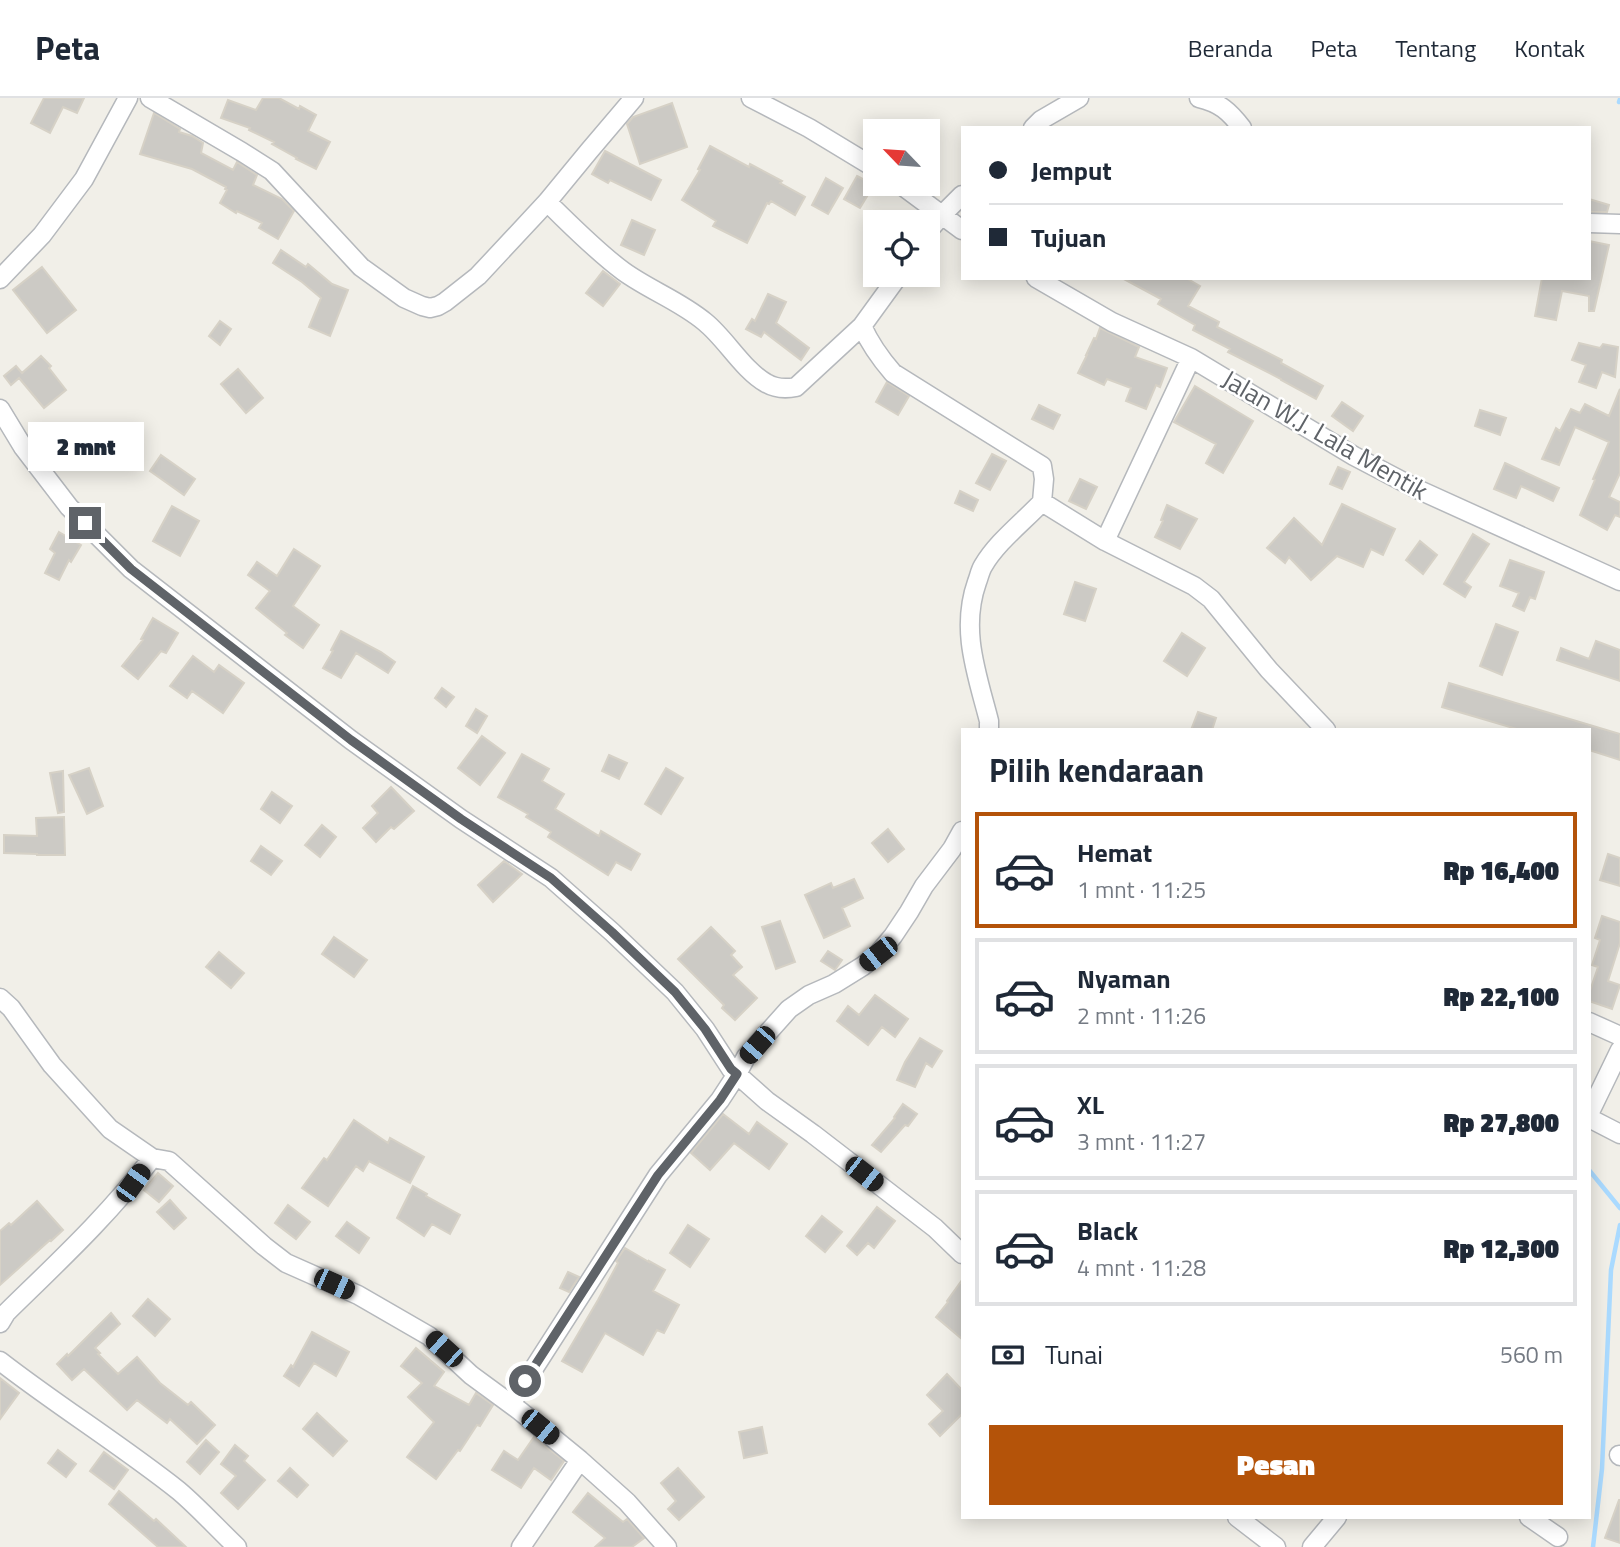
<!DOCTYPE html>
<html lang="id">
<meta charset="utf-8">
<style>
:root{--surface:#fff;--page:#f6f6f7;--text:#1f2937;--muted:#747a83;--line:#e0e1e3;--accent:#b45309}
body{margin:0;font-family:"Titillium Web",sans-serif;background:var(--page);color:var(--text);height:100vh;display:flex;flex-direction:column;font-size:26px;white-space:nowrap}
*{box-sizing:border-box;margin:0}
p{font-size:23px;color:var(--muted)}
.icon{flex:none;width:38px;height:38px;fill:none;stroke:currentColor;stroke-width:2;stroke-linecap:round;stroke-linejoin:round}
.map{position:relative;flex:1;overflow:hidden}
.side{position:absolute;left:961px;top:630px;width:630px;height:791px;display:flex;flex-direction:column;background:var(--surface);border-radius:0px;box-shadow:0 4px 18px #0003}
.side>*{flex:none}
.top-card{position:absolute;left:961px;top:28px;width:630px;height:154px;border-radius:0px;box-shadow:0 4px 18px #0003;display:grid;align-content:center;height:154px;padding:0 28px;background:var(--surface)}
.needle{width:46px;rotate:295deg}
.controls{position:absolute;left:863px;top:21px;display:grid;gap:14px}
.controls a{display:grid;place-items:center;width:77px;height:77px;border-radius:0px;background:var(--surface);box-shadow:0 4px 18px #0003;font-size:35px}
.end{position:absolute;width:32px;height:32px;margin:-16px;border:9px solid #5f6368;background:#fff;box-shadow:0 0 0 4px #fff}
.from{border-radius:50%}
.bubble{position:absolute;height:49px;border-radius:0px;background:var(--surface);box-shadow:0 4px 18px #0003;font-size:23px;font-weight:800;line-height:49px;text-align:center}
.car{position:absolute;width:21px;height:42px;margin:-21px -10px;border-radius:9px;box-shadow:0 0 5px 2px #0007;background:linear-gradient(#222 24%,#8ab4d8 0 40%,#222 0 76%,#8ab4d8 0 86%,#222 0)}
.top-card b{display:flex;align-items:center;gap:24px;height:66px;font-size:26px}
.top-card b+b{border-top:2px solid var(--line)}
.top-card i{width:18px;height:18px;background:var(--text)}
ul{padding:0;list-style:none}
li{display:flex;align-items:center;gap:21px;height:116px;margin:0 14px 10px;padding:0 14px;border:4px solid var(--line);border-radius:0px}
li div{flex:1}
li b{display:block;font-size:26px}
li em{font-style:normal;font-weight:800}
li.on{border-color:var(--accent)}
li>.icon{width:63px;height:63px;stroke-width:1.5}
h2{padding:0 28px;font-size:32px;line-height:84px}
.pay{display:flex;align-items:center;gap:18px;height:77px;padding:0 28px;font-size:26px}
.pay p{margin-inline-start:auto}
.action{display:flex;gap:14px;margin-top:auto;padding:14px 28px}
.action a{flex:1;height:80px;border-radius:0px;background:var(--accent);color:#fff;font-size:28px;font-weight:800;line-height:80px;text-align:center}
header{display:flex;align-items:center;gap:42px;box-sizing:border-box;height:98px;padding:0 35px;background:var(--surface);border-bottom:2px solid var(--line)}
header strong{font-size:33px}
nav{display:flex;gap:38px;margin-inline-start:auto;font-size:24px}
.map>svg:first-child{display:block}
</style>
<header>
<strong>Peta</strong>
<nav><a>Beranda</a><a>Peta</a><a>Tentang</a><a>Kontak</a></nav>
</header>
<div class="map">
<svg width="1620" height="1449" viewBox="0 0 1620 1449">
<rect width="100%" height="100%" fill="#f1efe8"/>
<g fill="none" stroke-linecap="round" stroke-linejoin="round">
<path stroke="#aadaff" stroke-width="4.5" d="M 1619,4 L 1620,1
M 1589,1072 L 1620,1110
M 1593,1449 L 1602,1371 L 1611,1172 L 1620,1127"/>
</g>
<path fill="#cccac5" stroke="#d6d1c6" stroke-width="2" d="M 44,0 L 84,0 L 77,15 L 63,9 L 50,35 L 31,25 Z
M 263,0 L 279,0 L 299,11 L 300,8 L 316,17 L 308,33 L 330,44 L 316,71 L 296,61 L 297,60 L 272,46 L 274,44 L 249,32 L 250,30 L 221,20 L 228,2 L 256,12 Z
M 672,5 L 687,49 L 640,66 L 627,26 L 633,19 Z
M 154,15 L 180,31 L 179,34 L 192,38 L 203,45 L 201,55 L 233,72 L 237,64 L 257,77 L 253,87 L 282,101 L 294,113 L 278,141 L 259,130 L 262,125 L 237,113 L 236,115 L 220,105 L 227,92 L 225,91 L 226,89 L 192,71 L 140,56 Z
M 710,48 L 749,69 L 750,66 L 782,83 L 780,85 L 805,99 L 795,117 L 771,103 L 769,106 L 767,105 L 747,145 L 713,128 L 716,123 L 682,102 L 700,72 L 698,71 Z
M 605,53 L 661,82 L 651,102 L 610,82 L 608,85 L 592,76 Z
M 857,78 L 874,87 L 860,110 L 844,101 Z
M 826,80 L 843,90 L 828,116 L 812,107 Z
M 1589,101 L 1609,107 L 1607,114 L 1589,114 Z
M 632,122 L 655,132 L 644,157 L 621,147 Z
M 1589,143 L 1609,147 L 1594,213 L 1589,213 L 1589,198 L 1562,193 L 1556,222 L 1535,218 L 1542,180 L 1589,180 Z
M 281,152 L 306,169 L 308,166 L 332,186 L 348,192 L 330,238 L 309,229 L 321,200 L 302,184 L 273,165 Z
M 42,169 L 76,212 L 47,235 L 13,192 Z
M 603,173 L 620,186 L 603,208 L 586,195 Z
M 1122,180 L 1186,180 L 1200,188 L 1188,208 L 1219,224 L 1217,229 L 1282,262 L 1281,265 L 1323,288 L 1316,301 L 1281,282 L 1281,281 L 1228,254 L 1230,251 L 1193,232 L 1195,227 L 1158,206 L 1161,201 Z
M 768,196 L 786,204 L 776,225 L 809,250 L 801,262 L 764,234 L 761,239 L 746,231 L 752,221 L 755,223 Z
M 220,223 L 231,231 L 220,247 L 209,238 Z
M 1100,230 L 1139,249 L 1135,259 L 1167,270 L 1160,289 L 1156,287 L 1146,311 L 1126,303 L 1131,290 L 1107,281 L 1104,287 L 1078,275 L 1087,257 L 1086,257 L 1094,240 L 1096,241 Z
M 1579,245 L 1600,250 L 1603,246 L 1618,249 L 1615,279 L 1602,274 L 1596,290 L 1579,284 L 1586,267 L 1572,262 Z
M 41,258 L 51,268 L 49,270 L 66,292 L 44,310 L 19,280 L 11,287 L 4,278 L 16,268 L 22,275 Z
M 238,271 L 263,300 L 246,315 L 221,286 Z
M 887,284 L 909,298 L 898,317 L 876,304 Z
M 1195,288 L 1253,323 L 1223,375 L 1206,365 L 1216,346 L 1174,324 Z
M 1620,291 L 1620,375 L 1609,399 L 1620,404 L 1620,419 L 1615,417 L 1607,432 L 1580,417 L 1595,382 L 1593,381 L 1609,344 L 1575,329 L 1559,367 L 1542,361 L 1556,330 L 1560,333 L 1571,311 L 1580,315 L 1585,306 L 1609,318 Z
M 1342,304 L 1363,318 L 1353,333 L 1332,318 Z
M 1039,307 L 1060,317 L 1053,331 L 1032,321 Z
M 1480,312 L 1506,320 L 1500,337 L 1475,328 Z
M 992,356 L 1006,363 L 990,392 L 976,385 Z
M 161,357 L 195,381 L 184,397 L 150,373 Z
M 1505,365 L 1559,390 L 1553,403 L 1521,388 L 1516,400 L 1494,391 Z
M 1338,369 L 1350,374 L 1342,391 L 1330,386 Z
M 1080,381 L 1097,389 L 1086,411 L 1069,403 Z
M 960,393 L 978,402 L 973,413 L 955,405 Z
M 1342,406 L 1395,431 L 1383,457 L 1371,451 L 1363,469 L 1337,458 L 1311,482 L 1289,459 L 1285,465 L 1267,450 L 1294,420 L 1322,447 Z
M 1167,407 L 1197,421 L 1180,451 L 1155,439 L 1163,423 L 1161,422 Z
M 172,408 L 199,423 L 180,458 L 153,443 Z
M 59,434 L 81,447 L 71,464 L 69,462 L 59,482 L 45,475 L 55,455 L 50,451 Z
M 1473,436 L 1489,446 L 1464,484 L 1471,489 L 1465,499 L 1444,486 Z
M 1420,443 L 1437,457 L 1423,476 L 1406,462 Z
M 294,451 L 320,468 L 293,508 L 319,527 L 303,550 L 285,537 L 287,535 L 256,510 L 270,493 L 248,477 L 257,464 L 277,478 Z
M 1510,462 L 1544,474 L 1535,501 L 1530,499 L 1524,513 L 1513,508 L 1519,495 L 1500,488 Z
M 1075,484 L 1096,491 L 1085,523 L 1064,516 Z
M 153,520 L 178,535 L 166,555 L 161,553 L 138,581 L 122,568 L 143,542 L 141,541 Z
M 1496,526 L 1518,534 L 1502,577 L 1480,568 Z
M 341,533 L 381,554 L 395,564 L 388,575 L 356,555 L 341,580 L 323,570 L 333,553 L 331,552 Z
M 1182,535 L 1205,550 L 1187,578 L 1164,563 Z
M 1596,543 L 1620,552 L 1620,583 L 1557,562 L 1561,550 L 1589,561 Z
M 193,558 L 214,574 L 219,567 L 244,585 L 223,615 L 192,593 L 187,600 L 170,588 Z
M 1449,585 L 1620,636 L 1620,662 L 1589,652 L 1589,632 L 1520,632 L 1442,609 Z
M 442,590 L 454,599 L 446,609 L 435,600 Z
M 476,611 L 487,618 L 477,635 L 466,628 Z
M 1198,614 L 1216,620 L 1212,632 L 1191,632 Z
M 482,638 L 505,655 L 480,687 L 458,670 Z
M 522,656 L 549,671 L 542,683 L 564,696 L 555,711 L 599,738 L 601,733 L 640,756 L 631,772 L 616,764 L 608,777 L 548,739 L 551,734 L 526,719 L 528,716 L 498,699 Z
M 609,657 L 627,665 L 619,681 L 602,673 Z
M 89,670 L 103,708 L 87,716 L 69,677 Z
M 666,670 L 683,680 L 661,716 L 645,706 Z
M 63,673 L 64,714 L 58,715 L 50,675 Z
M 391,689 L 414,713 L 394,731 L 391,729 L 376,744 L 363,730 L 378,715 L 372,708 Z
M 272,694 L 292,708 L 280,725 L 261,711 Z
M 64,719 L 65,757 L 37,757 L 37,756 L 4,755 L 4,737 L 37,738 L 36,720 Z
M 322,727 L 336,739 L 320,759 L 305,747 Z
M 888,731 L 904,751 L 888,764 L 872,745 Z
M 261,748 L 282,763 L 271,777 L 251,763 Z
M 1608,756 L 1620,760 L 1620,788 L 1600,782 Z
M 504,763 L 522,776 L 493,804 L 478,787 Z
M 854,781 L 863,800 L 842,810 L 850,828 L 824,840 L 805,797 L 831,785 L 833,790 Z
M 1602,818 L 1620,824 L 1620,845 L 1608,883 L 1620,887 L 1612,911 L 1589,903 L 1589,896 L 1598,869 L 1592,867 L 1600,842 L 1595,840 Z
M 780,823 L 795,864 L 776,871 L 762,829 Z
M 711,829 L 735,853 L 731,857 L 742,869 L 733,877 L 757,900 L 735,922 L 722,910 L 724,907 L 678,861 Z
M 334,839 L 367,862 L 354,879 L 322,856 Z
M 828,853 L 842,862 L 835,872 L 821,863 Z
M 219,854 L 244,875 L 231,890 L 206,869 Z
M 875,897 L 908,921 L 895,939 L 882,929 L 868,947 L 837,923 L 848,908 L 859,917 Z
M 920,940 L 942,953 L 932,969 L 926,965 L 915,989 L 897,982 L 905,964 Z
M 903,1006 L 917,1016 L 908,1028 L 905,1027 L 881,1054 L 872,1047 L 895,1020 L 894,1019 Z
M 723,1016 L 749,1036 L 757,1024 L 787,1046 L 769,1071 L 734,1045 L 710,1072 L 691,1055 Z
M 354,1022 L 388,1045 L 390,1040 L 424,1059 L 410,1085 L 369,1063 L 363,1073 L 356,1068 L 328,1108 L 302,1090 L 324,1060 L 327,1062 Z
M 158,1075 L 173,1088 L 159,1104 L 144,1092 Z
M 413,1088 L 427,1096 L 426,1098 L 460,1117 L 450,1136 L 432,1126 L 424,1138 L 397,1120 Z
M 170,1102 L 186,1120 L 174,1131 L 157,1114 Z
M 37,1103 L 63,1132 L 51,1143 L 50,1142 L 0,1187 L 0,1133 L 9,1125 L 11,1127 Z
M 288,1107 L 310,1124 L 296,1141 L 275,1125 Z
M 877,1109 L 895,1123 L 874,1150 L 868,1145 L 857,1157 L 847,1148 Z
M 822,1118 L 842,1134 L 825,1154 L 806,1138 Z
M 347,1124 L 369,1140 L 359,1155 L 336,1138 Z
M 688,1127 L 709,1141 L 690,1169 L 670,1155 Z
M 625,1150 L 649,1164 L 649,1163 L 665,1172 L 653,1193 L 679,1207 L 664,1235 L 657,1232 L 643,1257 L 605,1235 L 582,1274 L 562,1263 L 598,1202 L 618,1165 L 616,1163 Z
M 568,1174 L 579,1179 L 569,1194 L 560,1190 Z
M 962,1182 L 962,1241 L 936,1219 L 948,1204 L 947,1203 Z
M 148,1201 L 170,1221 L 155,1238 L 133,1218 Z
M 111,1215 L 120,1226 L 95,1250 L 100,1255 L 98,1256 L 118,1276 L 137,1259 L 160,1285 L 188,1307 L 191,1304 L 215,1327 L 197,1346 L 170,1321 L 167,1325 L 137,1302 L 127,1312 L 84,1271 L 72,1282 L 57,1266 L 67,1256 L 68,1258 Z
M 312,1234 L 349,1254 L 336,1278 L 314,1265 L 299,1288 L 284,1278 L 291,1267 L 293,1269 Z
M 416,1250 L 444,1274 L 434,1288 L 469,1307 L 476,1295 L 493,1307 L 480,1328 L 477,1327 L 460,1353 L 458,1352 L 436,1381 L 407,1359 L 434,1324 L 408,1299 L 422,1285 L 401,1268 Z
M 947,1276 L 962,1292 L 962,1316 L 940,1338 L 929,1326 L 943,1313 L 927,1297 Z
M 0,1280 L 19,1295 L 0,1321 Z
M 317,1315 L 347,1343 L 333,1358 L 303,1331 Z
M 762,1329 L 767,1355 L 744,1360 L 739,1334 Z
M 534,1339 L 564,1363 L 551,1382 L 534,1370 L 521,1390 L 492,1372 L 504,1353 L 518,1362 Z
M 206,1342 L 219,1354 L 200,1376 L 187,1364 Z
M 235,1347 L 248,1358 L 244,1363 L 265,1382 L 238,1411 L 221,1395 L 236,1378 L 221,1366 Z
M 58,1352 L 76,1366 L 66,1379 L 48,1365 Z
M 104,1354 L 128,1372 L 114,1391 L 90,1373 Z
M 290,1370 L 308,1387 L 297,1399 L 278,1383 Z
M 678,1370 L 704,1399 L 679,1422 L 668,1411 L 676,1403 L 661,1385 Z
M 119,1393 L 154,1423 L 156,1421 L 186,1449 L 158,1449 L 109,1406 Z
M 588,1395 L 623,1424 L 627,1421 L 644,1440 L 632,1449 L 595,1449 L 605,1440 L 573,1414 Z
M 1619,1402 L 1620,1402 L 1620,1445 L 1605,1440 Z"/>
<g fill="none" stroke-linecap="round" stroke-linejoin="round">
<g stroke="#b5b8bc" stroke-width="21">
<path id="minor" d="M 150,0 L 242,54 L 272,73 L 361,169 L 404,200 L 422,208 L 430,210 L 438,208 L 445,204 L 478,178 L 547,104 L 589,53 L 634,0
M 751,0 L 809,30 L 875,70
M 1199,0 C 1220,5 1229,13 1242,30
M 1033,30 L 1041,22 L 1079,0
M 900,86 L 962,132
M 547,104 C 572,128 596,153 623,173 C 649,192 680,203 705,224 C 726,241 743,272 766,285 C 776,291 786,291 796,289 L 862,228
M 1589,125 L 1620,126
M 928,133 L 942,117 L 962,97
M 899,177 L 862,228 C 870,246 880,260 893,275 L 1042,368 L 1044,381 L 1042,404 L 1105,443 L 1194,488 L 1211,501 L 1269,572 L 1326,632
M 1036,180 L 1112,224 L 1191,260 L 1354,358 L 1417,391 L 1620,483
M 0,181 L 42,137 L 84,81 L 128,0
M 0,311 L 23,349 L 69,409 L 131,471 L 351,642 L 461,721 L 551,780 L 612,834 L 675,894 L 705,931 L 731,971 L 767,1003 L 813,1036 L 935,1130 L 962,1156
M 1105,443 L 1191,260
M 989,632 L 989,623 C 977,576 960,532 977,484 C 979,479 980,473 983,468 C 997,444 1022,425 1042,404
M 0,900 L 11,910 L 52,967 L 110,1031 L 152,1060 L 169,1063 L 264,1148 L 286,1165 L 358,1197 L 429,1238 L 471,1277 L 520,1313 L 580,1362 L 627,1404 L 667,1449
M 1589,924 L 1620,938
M 1589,1016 L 1620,952
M 1589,1020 L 1620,1036
M 0,1225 L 6,1215 C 57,1165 109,1117 152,1060
M 0,1263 C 58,1308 121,1347 179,1393 C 199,1410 218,1431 237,1449
M 511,1306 L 658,1077 L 720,1002 L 737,976 L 746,959 L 789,911 L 809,897 L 834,886 L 863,868 L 878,856 L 893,838 L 909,814 L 924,788 L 952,751 L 962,733
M 1619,1357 L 1620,1358
M 1237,1419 L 1276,1449
M 1529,1419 L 1558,1439
M 521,1449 L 580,1362
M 1312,1449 L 1337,1419"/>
</g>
<use href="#minor" stroke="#fff" stroke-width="18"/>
</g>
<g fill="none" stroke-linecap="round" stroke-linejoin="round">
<path stroke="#5f6368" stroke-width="9" d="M 85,425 L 131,471 L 351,642 L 461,721 L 551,780 L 612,834 L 675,894 L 705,931 L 731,971 L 737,976 L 720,1002 L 658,1077 L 525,1283"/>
</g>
<g text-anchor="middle" stroke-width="5" stroke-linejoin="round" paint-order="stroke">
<g font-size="26" fill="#5f6368" stroke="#fff">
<text transform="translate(1325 337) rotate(30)" y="9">Jalan W.J. Lala Mentik</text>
</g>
</g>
</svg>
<div class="controls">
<a><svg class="needle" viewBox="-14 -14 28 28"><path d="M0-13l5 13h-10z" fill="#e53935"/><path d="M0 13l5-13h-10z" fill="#747a83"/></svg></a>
<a><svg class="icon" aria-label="locate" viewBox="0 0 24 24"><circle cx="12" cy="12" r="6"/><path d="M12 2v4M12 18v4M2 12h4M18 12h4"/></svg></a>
</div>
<i class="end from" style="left:525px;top:1283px"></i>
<i class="end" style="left:85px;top:425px"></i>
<div class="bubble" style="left:28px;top:324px;width:116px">2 mnt</div>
<i class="car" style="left:878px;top:856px;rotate:232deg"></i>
<i class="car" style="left:757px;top:947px;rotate:221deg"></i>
<i class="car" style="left:864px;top:1076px;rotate:128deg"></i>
<i class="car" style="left:133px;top:1085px;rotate:36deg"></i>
<i class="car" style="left:334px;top:1186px;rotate:114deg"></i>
<i class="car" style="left:444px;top:1251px;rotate:312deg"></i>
<i class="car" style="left:540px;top:1329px;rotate:129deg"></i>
<div class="top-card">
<b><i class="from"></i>Jemput</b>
<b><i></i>Tujuan</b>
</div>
<section class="side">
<h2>Pilih kendaraan</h2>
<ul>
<li class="on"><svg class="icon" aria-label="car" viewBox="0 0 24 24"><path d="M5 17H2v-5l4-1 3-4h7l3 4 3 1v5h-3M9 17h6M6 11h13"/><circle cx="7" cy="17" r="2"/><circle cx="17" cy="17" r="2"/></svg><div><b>Hemat</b><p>1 mnt · 11:25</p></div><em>Rp 16,400</em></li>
<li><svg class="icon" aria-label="car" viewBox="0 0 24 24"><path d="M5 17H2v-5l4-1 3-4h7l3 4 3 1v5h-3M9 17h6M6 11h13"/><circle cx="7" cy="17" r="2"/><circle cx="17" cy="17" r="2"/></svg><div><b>Nyaman</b><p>2 mnt · 11:26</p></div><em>Rp 22,100</em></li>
<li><svg class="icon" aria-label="car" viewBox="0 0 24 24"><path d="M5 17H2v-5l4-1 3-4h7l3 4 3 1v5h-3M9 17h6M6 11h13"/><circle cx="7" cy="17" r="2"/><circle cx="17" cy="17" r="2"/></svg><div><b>XL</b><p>3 mnt · 11:27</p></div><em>Rp 27,800</em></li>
<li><svg class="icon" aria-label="car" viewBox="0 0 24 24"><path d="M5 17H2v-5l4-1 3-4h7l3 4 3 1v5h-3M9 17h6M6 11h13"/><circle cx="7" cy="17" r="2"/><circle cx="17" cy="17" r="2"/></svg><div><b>Black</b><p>4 mnt · 11:28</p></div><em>Rp 12,300</em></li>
</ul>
<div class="pay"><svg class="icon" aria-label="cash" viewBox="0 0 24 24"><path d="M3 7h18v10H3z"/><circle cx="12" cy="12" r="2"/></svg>Tunai<p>560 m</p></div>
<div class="action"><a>Pesan</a></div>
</section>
</div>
